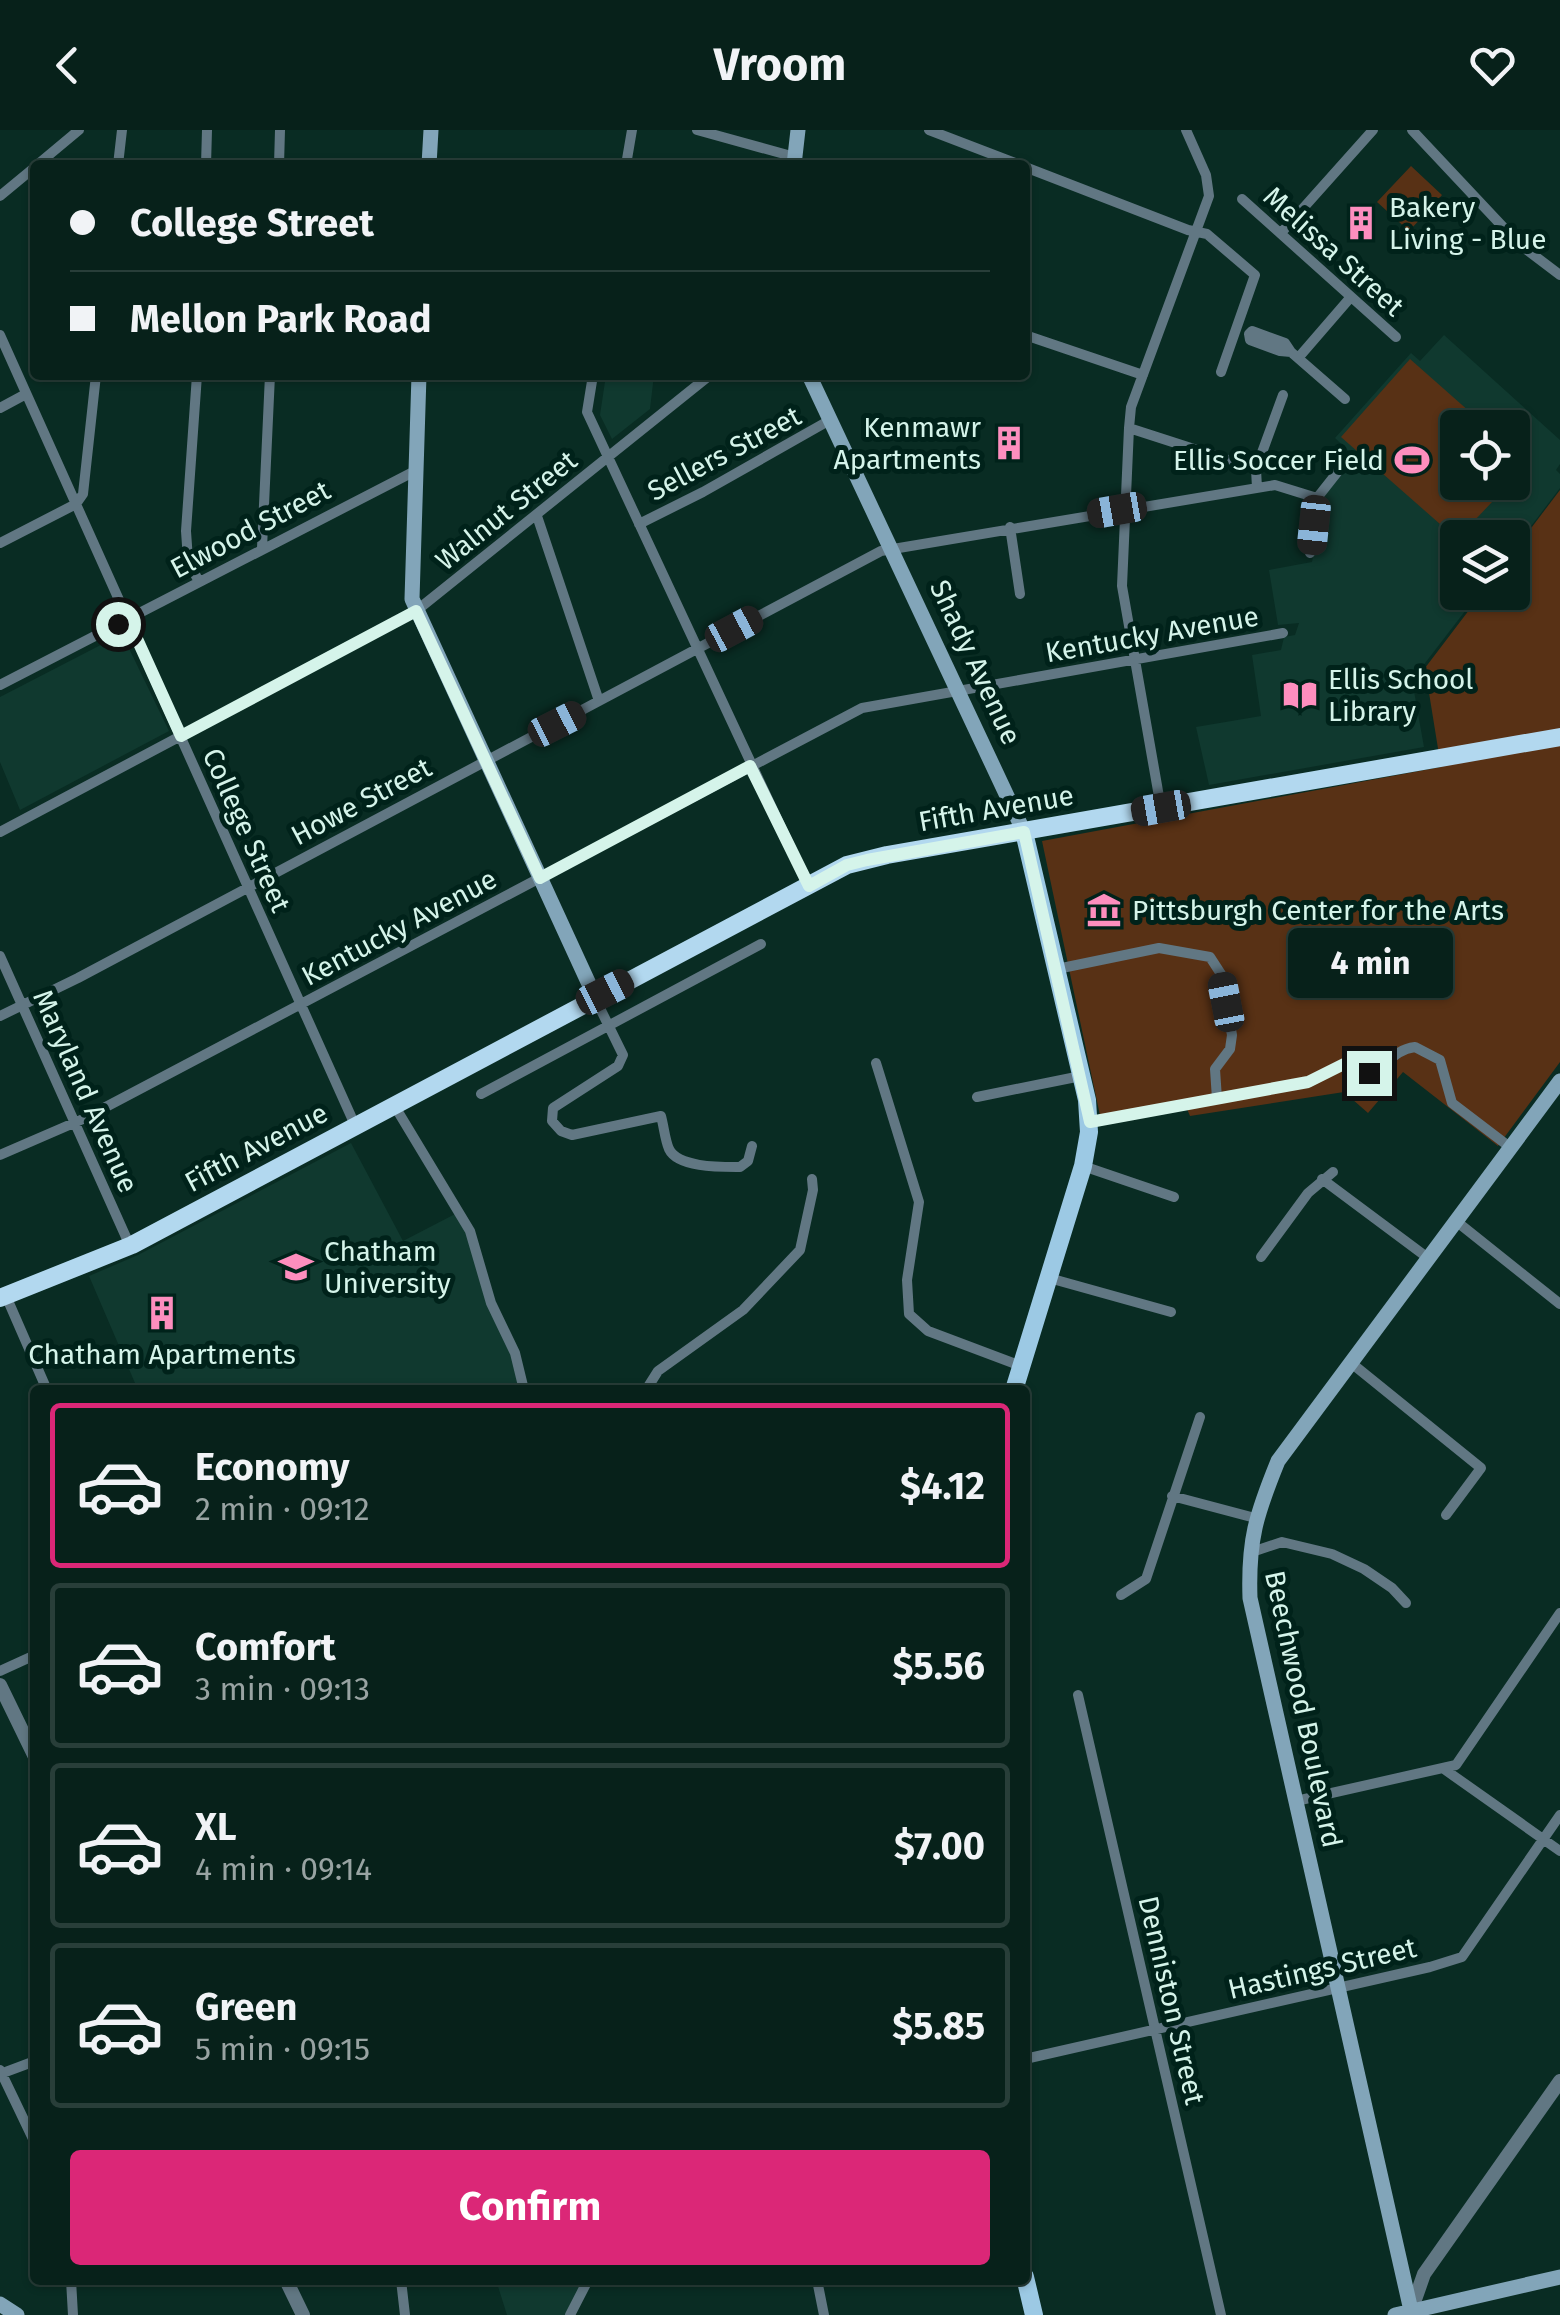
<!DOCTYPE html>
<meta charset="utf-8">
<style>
:root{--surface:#07211a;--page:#152e27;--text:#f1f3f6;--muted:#98a3a2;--line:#283e39;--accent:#db2777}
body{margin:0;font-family:"Fira Sans",sans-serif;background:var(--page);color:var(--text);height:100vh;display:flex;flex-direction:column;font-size:38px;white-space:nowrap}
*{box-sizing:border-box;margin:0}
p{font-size:32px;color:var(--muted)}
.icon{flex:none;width:55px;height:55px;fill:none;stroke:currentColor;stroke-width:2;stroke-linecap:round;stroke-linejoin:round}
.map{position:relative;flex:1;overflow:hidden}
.details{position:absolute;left:30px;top:1255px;width:1000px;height:900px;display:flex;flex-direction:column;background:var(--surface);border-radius:10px;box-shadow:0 2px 8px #0004,0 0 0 2px var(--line)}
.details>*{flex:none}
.guide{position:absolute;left:30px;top:30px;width:1000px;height:220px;border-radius:10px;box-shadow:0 2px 8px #0004,0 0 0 2px var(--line);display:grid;align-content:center;height:220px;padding:0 40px;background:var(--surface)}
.tools{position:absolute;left:1440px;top:280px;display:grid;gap:20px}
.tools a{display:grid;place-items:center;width:90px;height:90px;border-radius:10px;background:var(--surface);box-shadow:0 2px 8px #0004,0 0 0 2px var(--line);font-size:50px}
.end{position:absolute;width:45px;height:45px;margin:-22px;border:12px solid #d5f4ea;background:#111;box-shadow:0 0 0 5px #111}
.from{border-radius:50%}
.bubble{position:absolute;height:70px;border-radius:10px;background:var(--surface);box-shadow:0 2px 8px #0004,0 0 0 2px var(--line);font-size:32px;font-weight:700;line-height:70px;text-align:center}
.car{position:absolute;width:30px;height:60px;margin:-30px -15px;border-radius:12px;box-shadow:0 0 8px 2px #0007;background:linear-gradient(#222 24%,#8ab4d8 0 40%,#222 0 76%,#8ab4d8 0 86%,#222 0)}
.guide b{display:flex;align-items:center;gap:35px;height:95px;font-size:38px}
.guide b+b{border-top:2px solid var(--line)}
.guide i{width:25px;height:25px;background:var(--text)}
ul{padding:18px 0 0;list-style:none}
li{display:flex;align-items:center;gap:30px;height:165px;margin:0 20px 15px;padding:0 20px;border:5px solid var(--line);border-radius:10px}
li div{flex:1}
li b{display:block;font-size:38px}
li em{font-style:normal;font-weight:700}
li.selected{border-color:var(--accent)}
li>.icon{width:90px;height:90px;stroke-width:1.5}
.action{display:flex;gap:20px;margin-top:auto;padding:20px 40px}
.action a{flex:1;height:115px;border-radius:10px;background:var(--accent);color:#fff;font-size:40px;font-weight:700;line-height:115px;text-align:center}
header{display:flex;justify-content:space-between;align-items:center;height:130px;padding:0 40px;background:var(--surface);font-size:45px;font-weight:700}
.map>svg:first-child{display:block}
</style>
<header><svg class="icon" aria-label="back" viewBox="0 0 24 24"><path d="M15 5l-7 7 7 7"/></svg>Vroom<svg class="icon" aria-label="heart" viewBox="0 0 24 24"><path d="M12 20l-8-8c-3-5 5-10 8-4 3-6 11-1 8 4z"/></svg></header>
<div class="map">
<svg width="1560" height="2185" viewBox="0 0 1560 2185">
<rect width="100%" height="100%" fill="#092c23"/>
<path fill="#10392f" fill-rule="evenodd" d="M 1444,205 L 1560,310 L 1560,334 L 1556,340 L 1560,344 L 1560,358 L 1513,420 L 1512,408 L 1458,408 L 1458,462 L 1479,463 L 1412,550 L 1424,617 L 1209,655 L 1196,597 L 1261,586 L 1252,525 L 1281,520 L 1284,507 L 1295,505 L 1299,493 L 1278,495 L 1269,440 L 1312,432 L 1326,361 L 1357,329 L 1335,308 L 1411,223 L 1420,231 ZM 1458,298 L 1512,298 L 1512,352 L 1458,352 Z
M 606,245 L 654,245 L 650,279 L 612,309 L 600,285 Z
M 122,504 L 169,601 L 20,680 L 0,632 L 0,567 Z
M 351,1013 L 403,1111 L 459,1082 L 524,1260 L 167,1260 L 165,1253 L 138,1260 L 89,1146 L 138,1125 Z
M 496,2150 L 588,2150 L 570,2185 L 507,2185 Z"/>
<path fill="#583115" d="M 1411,36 L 1442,65 L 1437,71 L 1432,67 L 1425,75 L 1429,80 L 1409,101 L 1377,72 Z
M 1410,229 L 1487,297 L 1458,298 L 1458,352 L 1510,353 L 1457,409 L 1341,307 Z
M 1560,360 L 1560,932 L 1498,1016 L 1403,942 L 1368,983 L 1344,962 L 1190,986 L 1187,979 L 1102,995 L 1042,711 L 1441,637 L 1425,538 L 1482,463 L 1512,462 L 1513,422 Z"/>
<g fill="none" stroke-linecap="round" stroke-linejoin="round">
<path stroke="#617783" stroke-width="10" d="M 697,0 L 795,27
M 929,0 L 1020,35
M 1412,0 L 1519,114 L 1560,145
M 37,35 L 79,0
M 118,35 L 122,0
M 206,35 L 207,0
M 279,35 L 280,0
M 626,35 L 632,0
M 1025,37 L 1188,100 L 1207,104 L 1255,145 L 1221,242
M 0,66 L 35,37
M 1242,69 L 1396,207
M 1281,103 L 1373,0
M 0,205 L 355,995
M 1025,205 L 1143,245
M 1291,222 L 1280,221 L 1250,210 L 1249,204 L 1252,201 L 1285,213 L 1291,222 L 1345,269
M 1299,227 L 1350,168
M 197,245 L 186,401 L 188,430 L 199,452
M 593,245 L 587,282 L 809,757
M 0,278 L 26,264
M 1129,298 L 1256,339
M 1257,358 L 1256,339 L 1283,265
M 537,386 L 599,571
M 639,394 L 703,362 L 830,290
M 1010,397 L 1020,464
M 0,413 L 76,374 L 83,364 L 96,245
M 262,418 L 270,245
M 1310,423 L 1317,368 L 1347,330
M 0,555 L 415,341
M 1161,678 L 1122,456 L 1129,298 L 1131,277 L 1209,66 L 1206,45 L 1186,0
M 0,702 L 416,481 L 710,245
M 0,826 L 130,1116
M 1057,839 L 1159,818 L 1210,827 L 1221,844 L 1232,905 L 1230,919 L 1215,939 L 1217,969
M 595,868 L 623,925 L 618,936 L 553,978 L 552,991 L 561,1001 L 572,1005 L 661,986 C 664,997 665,1010 669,1019 C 678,1038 722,1037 740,1037 L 748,1031 L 752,1016
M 0,886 L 78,848 L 881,421 L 1275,355 L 1317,368
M 876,933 L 919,1072 L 907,1150 L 909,1184 L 928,1201 L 1021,1236
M 481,964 L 761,814
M 977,967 L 1081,946
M 394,975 L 470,1101 L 491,1173 L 515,1223 L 524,1260
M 1089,992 L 1309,952 L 1344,934 C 1352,937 1361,944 1370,942 C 1385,941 1391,920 1415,917 L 1440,930 L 1452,973 L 1511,1018
M 0,1025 L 83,989 L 862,578 L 1283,503
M 1083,1036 L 1174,1067
M 1322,1049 L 1428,1128
M 1456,1091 L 1560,1174
M 1261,1127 L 1308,1063 L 1333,1042
M 1049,1148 L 1171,1182
M 6,1166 L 47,1260
M 1350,1232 L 1481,1338 L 1446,1385
M 646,1260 L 658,1241 L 743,1180 L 800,1120 L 813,1060 L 812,1049
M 1172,1366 L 1255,1388
M 1249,1423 L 1282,1412 L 1332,1424 L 1364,1439 L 1392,1458 L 1406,1473
M 1121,1465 L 1146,1449 L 1200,1287
M 0,1541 L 35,1525
M 1078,1565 L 1221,2185
M 1444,1639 L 1560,1721
M 1296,1671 L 1456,1635 L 1560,1483
M 1025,1929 L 1430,1837 L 1462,1827 L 1560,1685
M 0,1940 L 35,2013
M 0,1944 L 35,1931
M 71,2150 L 73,2185
M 401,2150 L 405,2185
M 817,2150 L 824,2185
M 570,2185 L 588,2150"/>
<path stroke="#617783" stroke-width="14" d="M 0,1555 L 35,1627
M 286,2150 L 303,2185
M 1411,2181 L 1424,2144 L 1560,1951"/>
<path stroke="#82a5b9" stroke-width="15" d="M 429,35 L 431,0
M 794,35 L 798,0
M 419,245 L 412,469 L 595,867
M 809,245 L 1024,702
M 0,2174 L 17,2185
M 1395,2185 L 1560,2147
M 1412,2185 L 1250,1468 C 1248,1410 1256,1385 1278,1331 L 1560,951"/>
<path stroke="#9cc9e4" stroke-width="18" d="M 1014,1260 L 1083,1036 L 1089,1002 L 1087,970 L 1024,702
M 1025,2147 L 1034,2185"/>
<path stroke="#b2d8ef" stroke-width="18" d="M 0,1168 L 132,1115 L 847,735 L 887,725 L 1560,607"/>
</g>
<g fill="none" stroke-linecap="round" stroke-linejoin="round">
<path stroke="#d5f4ea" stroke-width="12" d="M 118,494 L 128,489 L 181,606 L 416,481 L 540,748 L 750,636 L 809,756 L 847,735 L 867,730 L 1024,702 L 1090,992 L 1308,952 L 1344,934 L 1369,943"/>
</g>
<defs>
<g id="building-bare" transform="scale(2.7)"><path d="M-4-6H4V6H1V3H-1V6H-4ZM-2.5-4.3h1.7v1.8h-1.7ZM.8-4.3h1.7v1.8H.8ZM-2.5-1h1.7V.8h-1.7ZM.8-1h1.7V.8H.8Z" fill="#fd8ebe" stroke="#00221a" stroke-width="2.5" paint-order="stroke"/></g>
<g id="stadium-bare" transform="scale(2.7)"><path d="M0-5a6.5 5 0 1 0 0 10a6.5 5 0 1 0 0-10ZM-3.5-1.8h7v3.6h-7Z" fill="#fd8ebe" stroke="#00221a" stroke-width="2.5" paint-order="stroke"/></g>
<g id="library-bare" transform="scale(2.7)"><path d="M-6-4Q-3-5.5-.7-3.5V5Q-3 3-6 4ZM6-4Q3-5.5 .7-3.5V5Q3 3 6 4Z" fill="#fd8ebe" stroke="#00221a" stroke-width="2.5" paint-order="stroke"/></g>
<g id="museum-bare" transform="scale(2.7)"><path d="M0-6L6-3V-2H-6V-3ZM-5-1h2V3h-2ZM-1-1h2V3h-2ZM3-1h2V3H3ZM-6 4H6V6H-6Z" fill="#fd8ebe" stroke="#00221a" stroke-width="2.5" paint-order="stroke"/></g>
<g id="university-bare" transform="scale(2.7)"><path d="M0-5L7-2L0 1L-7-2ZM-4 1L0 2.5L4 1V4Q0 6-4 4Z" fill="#fd8ebe" stroke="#00221a" stroke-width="2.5" paint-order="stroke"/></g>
</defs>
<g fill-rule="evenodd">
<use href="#building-bare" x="1361" y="93"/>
<use href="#building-bare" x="1009" y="313"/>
<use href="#stadium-bare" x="1412" y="330"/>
<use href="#library-bare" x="1300" y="565"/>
<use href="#museum-bare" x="1104" y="780"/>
<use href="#university-bare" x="296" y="1137"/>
<use href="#building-bare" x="162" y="1183"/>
</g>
<g text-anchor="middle" stroke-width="10" stroke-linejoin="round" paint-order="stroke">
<g font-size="28" fill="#d5f4ea" stroke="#00221a" text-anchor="start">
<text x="1389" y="87">Bakery<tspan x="1389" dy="32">Living - Blue</tspan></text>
<text x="981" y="307" text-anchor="end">Kenmawr<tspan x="981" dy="32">Apartments</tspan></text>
<text x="1384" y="340" text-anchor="end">Ellis Soccer Field</text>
<text x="1328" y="559">Ellis School<tspan x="1328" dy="32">Library</tspan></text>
<text x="1132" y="790">Pittsburgh Center for the Arts</text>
<text x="324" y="1131">Chatham<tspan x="324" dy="32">University</tspan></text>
<text x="162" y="1234" text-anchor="middle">Chatham Apartments</text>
</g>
<g font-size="28" fill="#d5f4ea" stroke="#00221a">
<text transform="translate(1334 121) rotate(42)" y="10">Melissa Street</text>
<text transform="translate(724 323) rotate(-28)" y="10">Sellers Street</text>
<text transform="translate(506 380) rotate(-39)" y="10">Walnut Street</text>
<text transform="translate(250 399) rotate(-28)" y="10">Elwood Street</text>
<text transform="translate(1152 504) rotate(-10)" y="10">Kentucky Avenue</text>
<text transform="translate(976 532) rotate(65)" y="10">Shady Avenue</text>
<text transform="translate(361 671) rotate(-28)" y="10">Howe Street</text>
<text transform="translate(996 678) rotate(-10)" y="10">Fifth Avenue</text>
<text transform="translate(247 700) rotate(66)" y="10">College Street</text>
<text transform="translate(399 797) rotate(-28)" y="10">Kentucky Avenue</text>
<text transform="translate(86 961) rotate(66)" y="10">Maryland Avenue</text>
<text transform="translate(256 1017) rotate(-28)" y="10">Fifth Avenue</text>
<text transform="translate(1304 1579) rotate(78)" y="10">Beechwood Boulevard</text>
<text transform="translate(1322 1838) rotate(-13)" y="10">Hastings Street</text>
<text transform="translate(1172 1870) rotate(77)" y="10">Denniston Street</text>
</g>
</g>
</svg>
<div class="tools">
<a><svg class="icon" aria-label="locate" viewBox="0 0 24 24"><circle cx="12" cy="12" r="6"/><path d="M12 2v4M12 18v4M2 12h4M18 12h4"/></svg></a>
<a><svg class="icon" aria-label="layers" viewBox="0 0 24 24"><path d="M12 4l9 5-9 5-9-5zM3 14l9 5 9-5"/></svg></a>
</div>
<i class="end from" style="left:118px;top:494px"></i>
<i class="end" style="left:1369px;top:943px"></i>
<div class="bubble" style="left:1288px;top:798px;width:165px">4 min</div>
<i class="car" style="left:1117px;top:380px;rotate:260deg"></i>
<i class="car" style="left:1314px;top:395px;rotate:186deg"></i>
<i class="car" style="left:734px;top:499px;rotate:62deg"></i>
<i class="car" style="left:557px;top:594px;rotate:63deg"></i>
<i class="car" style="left:1161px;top:678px;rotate:260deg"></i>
<i class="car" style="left:605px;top:862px;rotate:63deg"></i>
<i class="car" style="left:1226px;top:872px;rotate:349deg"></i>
<div class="guide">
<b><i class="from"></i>College Street</b>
<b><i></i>Mellon Park Road</b>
</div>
<section class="details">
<ul>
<li class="selected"><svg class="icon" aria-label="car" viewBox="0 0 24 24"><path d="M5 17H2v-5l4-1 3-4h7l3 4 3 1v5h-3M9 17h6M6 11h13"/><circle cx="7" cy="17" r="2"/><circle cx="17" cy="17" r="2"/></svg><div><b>Economy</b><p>2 min · 09:12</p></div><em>$4.12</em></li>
<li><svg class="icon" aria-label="car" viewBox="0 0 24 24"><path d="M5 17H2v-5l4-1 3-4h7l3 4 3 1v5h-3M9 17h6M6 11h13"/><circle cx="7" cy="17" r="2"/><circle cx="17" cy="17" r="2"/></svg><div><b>Comfort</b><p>3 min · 09:13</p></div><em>$5.56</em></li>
<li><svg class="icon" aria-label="car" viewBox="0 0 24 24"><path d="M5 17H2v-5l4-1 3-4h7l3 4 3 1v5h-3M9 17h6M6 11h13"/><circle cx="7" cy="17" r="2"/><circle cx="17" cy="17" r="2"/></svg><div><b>XL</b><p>4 min · 09:14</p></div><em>$7.00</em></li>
<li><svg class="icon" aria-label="car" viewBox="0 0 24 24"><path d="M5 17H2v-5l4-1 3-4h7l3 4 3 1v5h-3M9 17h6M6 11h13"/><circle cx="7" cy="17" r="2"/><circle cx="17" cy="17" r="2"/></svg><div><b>Green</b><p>5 min · 09:15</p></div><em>$5.85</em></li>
</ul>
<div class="action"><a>Confirm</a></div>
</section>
</div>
